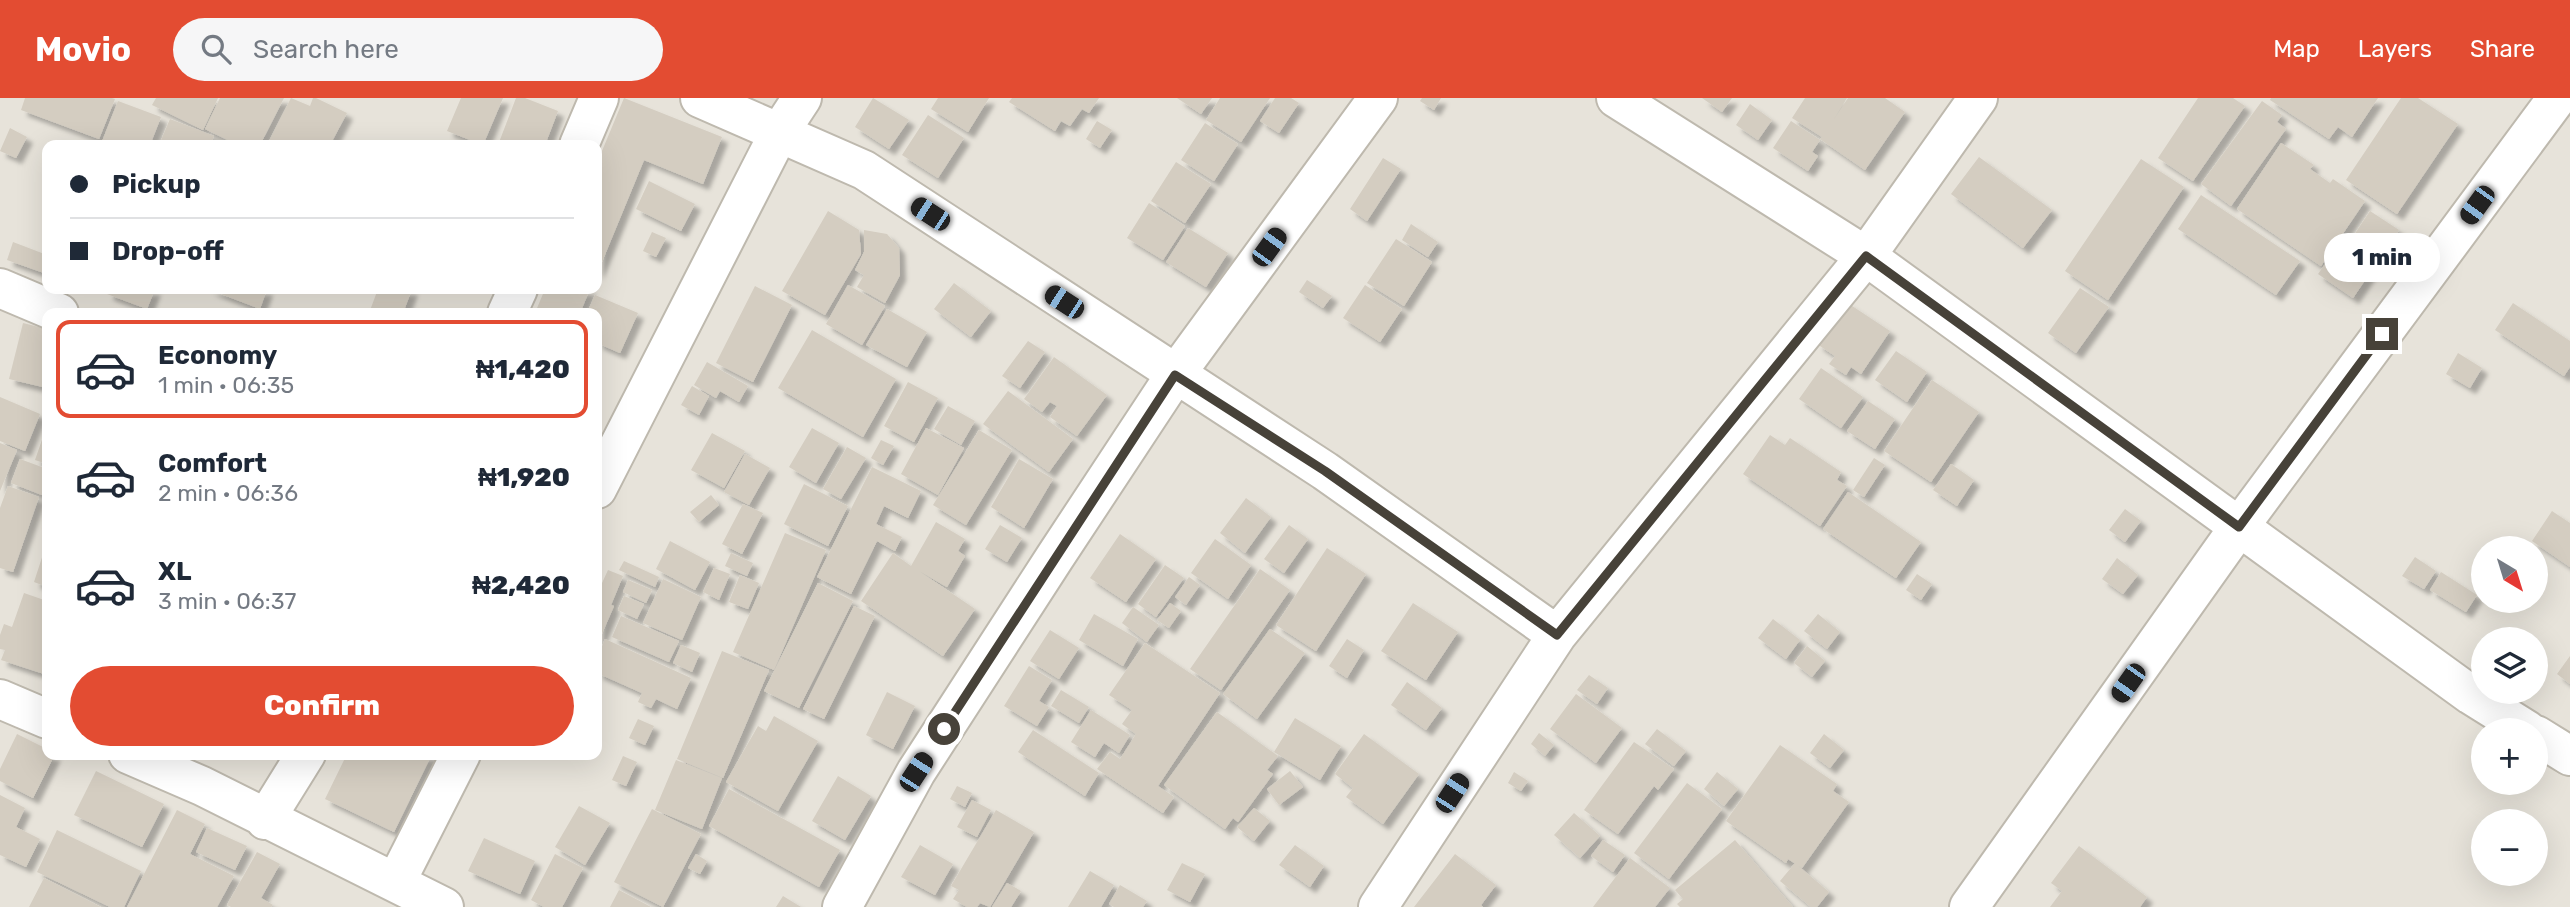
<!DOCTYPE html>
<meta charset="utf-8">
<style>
:root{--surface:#fff;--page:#f6f6f7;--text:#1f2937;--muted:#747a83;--line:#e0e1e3;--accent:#e34c32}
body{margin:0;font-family:Rubik,sans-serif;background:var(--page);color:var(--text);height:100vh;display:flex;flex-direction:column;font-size:26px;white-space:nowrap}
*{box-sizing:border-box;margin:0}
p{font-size:23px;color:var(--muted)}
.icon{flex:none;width:38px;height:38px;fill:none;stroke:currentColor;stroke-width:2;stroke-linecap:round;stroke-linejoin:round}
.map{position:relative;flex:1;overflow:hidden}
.side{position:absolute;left:42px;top:210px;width:560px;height:452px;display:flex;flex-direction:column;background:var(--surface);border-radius:14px;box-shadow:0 7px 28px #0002}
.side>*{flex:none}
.hud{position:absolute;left:42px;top:42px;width:560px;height:154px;border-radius:14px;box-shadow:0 7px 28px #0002;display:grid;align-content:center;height:154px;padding:0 28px;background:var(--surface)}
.needle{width:46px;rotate:142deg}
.fabs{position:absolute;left:2471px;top:438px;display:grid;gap:14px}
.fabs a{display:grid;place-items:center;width:77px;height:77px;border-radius:50%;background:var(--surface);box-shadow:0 7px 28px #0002;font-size:35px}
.end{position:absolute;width:32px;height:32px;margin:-16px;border:9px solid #474239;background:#fff;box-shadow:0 0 0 4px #fff}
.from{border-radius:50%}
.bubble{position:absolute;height:49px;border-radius:24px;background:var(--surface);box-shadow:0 7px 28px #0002;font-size:23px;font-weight:800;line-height:49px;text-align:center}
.car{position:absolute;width:21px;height:42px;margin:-21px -10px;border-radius:9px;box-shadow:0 0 5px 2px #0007;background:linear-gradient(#222 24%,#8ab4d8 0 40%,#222 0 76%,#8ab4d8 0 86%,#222 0)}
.hud b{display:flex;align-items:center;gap:24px;height:66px;font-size:26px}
.hud b+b{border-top:2px solid var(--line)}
.hud i{width:18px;height:18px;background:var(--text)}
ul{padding:12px 0 0;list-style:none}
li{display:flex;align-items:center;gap:21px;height:98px;margin:0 14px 10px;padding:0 14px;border:4px solid transparent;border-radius:14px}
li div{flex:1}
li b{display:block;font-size:26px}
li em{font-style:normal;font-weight:800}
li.selected{border-color:var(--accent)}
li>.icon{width:63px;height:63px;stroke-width:1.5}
.action{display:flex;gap:14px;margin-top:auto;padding:14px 28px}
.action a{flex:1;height:80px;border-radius:42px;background:var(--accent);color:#fff;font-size:28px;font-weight:800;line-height:80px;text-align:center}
header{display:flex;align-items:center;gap:42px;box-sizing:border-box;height:98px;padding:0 35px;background:var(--accent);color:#fff}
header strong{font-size:33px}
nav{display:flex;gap:38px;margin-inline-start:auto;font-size:24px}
.search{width:490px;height:63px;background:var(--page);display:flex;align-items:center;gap:18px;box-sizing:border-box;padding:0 24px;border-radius:38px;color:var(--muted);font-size:26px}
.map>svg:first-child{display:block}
</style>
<header>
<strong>Movio</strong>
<div class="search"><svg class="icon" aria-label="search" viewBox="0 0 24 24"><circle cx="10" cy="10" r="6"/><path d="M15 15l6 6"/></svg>Search here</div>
<nav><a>Map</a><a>Layers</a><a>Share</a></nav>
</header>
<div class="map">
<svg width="2570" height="809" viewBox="0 0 2570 809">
<defs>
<filter id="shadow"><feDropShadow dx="6" dy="6" stdDeviation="2" flood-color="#0004"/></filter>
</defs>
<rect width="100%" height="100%" fill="#f4f1eb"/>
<path fill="#e7e3da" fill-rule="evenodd" d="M 0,0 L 2570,0 L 2570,809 L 0,809 ZM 47,47 L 597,47 L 597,191 L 47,191 ZM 47,215 L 597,215 L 597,656 L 47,656 ZM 2483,450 L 2536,450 L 2536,502 L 2483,502 ZM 2483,541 L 2536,541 L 2536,593 L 2483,593 ZM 2483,632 L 2536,632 L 2536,684 L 2483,684 ZM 2483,723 L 2536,723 L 2536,775 L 2483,775 Z"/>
<path fill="#d4cdc1" filter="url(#shadow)" d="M 25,0 L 112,0 L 115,1 L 99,41 L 21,12 Z
M 156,0 L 218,0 L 203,32 L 152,7 Z
M 220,0 L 284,0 L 260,47 L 238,47 L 205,31 Z
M 291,0 L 310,8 L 313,0 L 316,0 L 347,15 L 330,47 L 267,47 Z
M 461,0 L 503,0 L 483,47 L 447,33 Z
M 516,0 L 525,0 L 558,13 L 545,47 L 498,47 Z
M 624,0 L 722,39 L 703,86 L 644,62 L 597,176 L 597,65 Z
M 873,0 L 909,22 L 889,51 L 855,29 Z
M 938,0 L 989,0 L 968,34 L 931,11 Z
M 1012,0 L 1099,0 L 1089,15 L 1082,11 L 1070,28 L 1061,23 L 1055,33 L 1009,4 Z
M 1177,0 L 1212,0 L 1201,16 Z
M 1220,0 L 1270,0 L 1241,44 L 1206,22 Z
M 1275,0 L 1291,0 L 1299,5 L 1279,35 L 1260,23 Z
M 1422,0 L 1441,0 L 1434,12 L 1420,3 Z
M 1702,0 L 1732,0 L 1722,14 Z
M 1805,0 L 1847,0 L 1834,21 L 1848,0 L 1885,0 L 1905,14 L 1865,72 L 1820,41 L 1822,39 L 1792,20 Z
M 2198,0 L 2233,0 L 2245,8 L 2193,83 L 2158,60 Z
M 2271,0 L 2378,0 L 2352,39 L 2338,29 L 2329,41 L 2270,2 Z
M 2401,0 L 2418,0 L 2458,26 L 2397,116 L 2346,82 Z
M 118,3 L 161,19 L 150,47 L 101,46 Z
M 2262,3 L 2282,17 L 2277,24 L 2286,31 L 2231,108 L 2201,86 Z
M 1750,6 L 1772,22 L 1758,42 L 1736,27 Z
M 928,17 L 964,40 L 938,80 L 902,57 Z
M 170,21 L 214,38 L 210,47 L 159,47 Z
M 1097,23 L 1112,32 L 1100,50 L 1086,41 Z
M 1791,23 L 1820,42 L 1812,54 L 1818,58 L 1808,73 L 1773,50 Z
M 1205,25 L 1238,46 L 1214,83 L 1181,62 Z
M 10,30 L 27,39 L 16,60 L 0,53 Z
M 2281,45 L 2314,67 L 2310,71 L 2330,85 L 2333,81 L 2365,103 L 2321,168 L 2237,111 Z
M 1979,59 L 2052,112 L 2023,150 L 1951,96 Z
M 1383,60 L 1401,71 L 1367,123 L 1350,111 Z
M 2141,61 L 2184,89 L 2108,202 L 2065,173 Z
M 1176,64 L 1211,86 L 1185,125 L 1151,103 Z
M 649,83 L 695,106 L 681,133 L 636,111 Z
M 2201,97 L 2300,163 L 2276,197 L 2178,131 Z
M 1149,105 L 1185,128 L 1163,162 L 1127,140 Z
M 828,113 L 859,132 L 861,156 L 825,217 L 782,193 Z
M 2370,113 L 2399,132 L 2353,200 L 2318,176 L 2330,159 L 2336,164 Z
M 1411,126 L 1438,144 L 1428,159 L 1402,142 Z
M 1188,130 L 1228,155 L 1206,189 L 1166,164 Z
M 864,132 L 887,136 L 899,150 L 900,177 L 885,205 L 857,189 L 864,177 L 855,172 L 864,154 Z
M 652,134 L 666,140 L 656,159 L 643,153 Z
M 1396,141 L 1432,164 L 1404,208 L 1367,185 Z
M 13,144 L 47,157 L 44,175 L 7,162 Z
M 1307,182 L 1332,198 L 1323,210 L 1299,194 Z
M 954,185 L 991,213 L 971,239 L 934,211 Z
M 848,187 L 885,208 L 862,247 L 826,226 Z
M 1365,187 L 1402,211 L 1380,244 L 1343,220 Z
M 755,188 L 792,207 L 753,284 L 716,265 Z
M 2080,190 L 2109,209 L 2076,255 L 2048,235 Z
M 109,191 L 155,191 L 147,211 L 107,196 Z
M 208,191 L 267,191 L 260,211 Z
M 378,191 L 412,191 L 403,215 L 369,215 Z
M 545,191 L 590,191 L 580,215 L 535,215 Z
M 595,197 L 638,215 L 620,255 L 597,245 L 597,215 L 587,215 Z
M 1846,204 L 1890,233 L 1861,276 L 1851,269 L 1846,277 L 1829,266 L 1835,258 L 1817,246 Z
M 2513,205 L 2570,243 L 2570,269 L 2564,278 L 2495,232 Z
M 887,211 L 927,234 L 907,269 L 866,247 Z
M 23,225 L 47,231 L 47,290 L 9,281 Z
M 812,232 L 896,281 L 863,339 L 778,290 Z
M 1028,243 L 1045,254 L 1020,290 L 1002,278 Z
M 1896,253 L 1927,274 L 1907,304 L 1875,282 Z
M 2458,255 L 2482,270 L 2470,290 L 2446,276 Z
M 1054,259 L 1107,297 L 1077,338 L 1050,319 L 1057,308 L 1050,304 L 1042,314 L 1024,301 Z
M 707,264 L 748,288 L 739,304 L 720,293 L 716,300 L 694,287 Z
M 1821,270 L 1863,299 L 1841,330 L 1799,301 Z
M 1932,282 L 1979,314 L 1931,384 L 1884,353 Z
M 908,284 L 938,300 L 914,344 L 884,328 Z
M 692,288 L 709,298 L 699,317 L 681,307 Z
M 1008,293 L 1073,341 L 1049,374 L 983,326 Z
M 0,299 L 40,316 L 25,353 L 0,343 Z
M 1868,303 L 1895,321 L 1875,351 L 1847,333 Z
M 948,308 L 975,323 L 961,347 L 934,331 Z
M 47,327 L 47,366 L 35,362 Z
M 812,330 L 839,345 L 816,385 L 789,369 Z
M 926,330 L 964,350 L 938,397 L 901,376 Z
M 979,332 L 1012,352 L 966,427 L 933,407 Z
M 712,335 L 745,353 L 724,390 L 691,372 Z
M 1770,337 L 1785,347 L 1790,340 L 1841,374 L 1837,382 L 1847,388 L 1820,428 L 1743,376 Z
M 881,342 L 894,348 L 883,367 L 871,360 Z
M 0,345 L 17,352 L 0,393 Z
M 847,349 L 866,360 L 841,401 L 823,391 Z
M 745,356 L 770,370 L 749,407 L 724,394 Z
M 1874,360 L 1885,367 L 1864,399 L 1853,392 Z
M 20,361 L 47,371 L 47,399 L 11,385 Z
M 1019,361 L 1053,381 L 1024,430 L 991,409 Z
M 1951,366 L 1974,382 L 1957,408 L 1933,392 Z
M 872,369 L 921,393 L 908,420 L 884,408 L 876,426 L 902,439 L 895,453 L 877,443 L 851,496 L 817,479 Z
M 804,386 L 848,408 L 828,448 L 784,426 Z
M 8,388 L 39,399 L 13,474 L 0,470 L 0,410 Z
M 1848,394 L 1921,444 L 1896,480 L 1823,431 Z
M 711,397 L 719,407 L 699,424 L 690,414 Z
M 1246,400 L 1271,419 L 1245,455 L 1220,435 Z
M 743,406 L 763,415 L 742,456 L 722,446 Z
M 2125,411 L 2141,423 L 2125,444 L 2109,432 Z
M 2552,413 L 2570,425 L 2570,469 L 2532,443 Z
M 936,424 L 965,441 L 958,453 L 965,458 L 947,489 L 919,473 L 975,511 L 943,558 L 861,503 L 893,455 L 911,468 Z
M 1000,427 L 1022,440 L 1007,464 L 985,451 Z
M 1289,427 L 1308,441 L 1284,475 L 1264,461 Z
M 785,435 L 826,452 L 774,572 L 733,554 Z
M 1120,436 L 1156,461 L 1126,504 L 1090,480 Z
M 1215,441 L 1251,467 L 1228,501 L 1191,475 Z
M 670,443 L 710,464 L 695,492 L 656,471 Z
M 47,444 L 47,489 L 34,484 Z
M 1327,450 L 1366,476 L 1316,553 L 1276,527 Z
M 731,455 L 753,465 L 747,478 L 725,468 Z
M 2415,459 L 2436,473 L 2424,491 L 2402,478 Z
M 2117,460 L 2138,477 L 2123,496 L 2102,481 Z
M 624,463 L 659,479 L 655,489 L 619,472 Z
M 1165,467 L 1184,480 L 1156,519 L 1138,506 Z
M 714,470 L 730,476 L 719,502 L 703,494 Z
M 1260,471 L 1290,492 L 1221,592 L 1190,571 Z
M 608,472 L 623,478 L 611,507 L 614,508 L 597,547 L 597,496 Z
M 2441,474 L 2477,497 L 2466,514 L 2430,492 Z
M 1917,476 L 1932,486 L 1921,502 L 1906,492 Z
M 740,477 L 759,485 L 748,511 L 729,504 Z
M 1189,479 L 1200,487 L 1186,507 L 1175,499 Z
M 663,481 L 701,499 L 682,542 L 643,525 Z
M 628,482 L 652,492 L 646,505 L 623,494 Z
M 818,485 L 853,503 L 799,610 L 764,593 Z
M 24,495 L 47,503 L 47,577 L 1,562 L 5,552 L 0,551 L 0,537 L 4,526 L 12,529 Z
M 624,498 L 644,506 L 637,521 L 618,512 Z
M 1170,505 L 1181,513 L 1169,530 L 1157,522 Z
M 1413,505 L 1458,534 L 1426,582 L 1381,553 Z
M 854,508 L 875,518 L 824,621 L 803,611 Z
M 1133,509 L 1159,527 L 1147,544 L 1122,525 Z
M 1094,516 L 1138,541 L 1123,568 L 1079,542 Z
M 1818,516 L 1840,534 L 1827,551 L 1804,533 Z
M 621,518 L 679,543 L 669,564 L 612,539 Z
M 1773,521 L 1800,542 L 1786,561 L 1758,540 Z
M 1270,531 L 1305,555 L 1257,621 L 1223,596 Z
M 1050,532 L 1079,550 L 1059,581 L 1030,563 Z
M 605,541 L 691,580 L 677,611 L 656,601 L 651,610 L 638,604 L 642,595 L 597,575 L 597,561 Z
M 1347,541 L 1364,552 L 1347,580 L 1329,568 Z
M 1145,545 L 1220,595 L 1158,688 L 1174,699 L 1163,715 L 1097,671 L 1110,654 L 1120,661 L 1136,636 L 1122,626 L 1132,612 L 1109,597 Z
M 681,547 L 700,555 L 692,574 L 673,565 Z
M 1807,548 L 1825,563 L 1812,579 L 1794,565 Z
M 722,553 L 769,572 L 723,680 L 677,661 Z
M 2570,558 L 2570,586 L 2557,576 Z
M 1029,568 L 1052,582 L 1039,603 L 1049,609 L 1037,628 L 1004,608 Z
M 1589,577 L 1608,590 L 1597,606 L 1577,592 Z
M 1407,584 L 1442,610 L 1426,632 L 1391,607 Z
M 1061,592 L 1089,609 L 1079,625 L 1051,608 Z
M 887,594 L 915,608 L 893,651 L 866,637 Z
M 1576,596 L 1622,630 L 1596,665 L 1550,631 Z
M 1091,612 L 1130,637 L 1119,655 L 1104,645 L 1095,659 L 1071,644 Z
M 1217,614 L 1278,658 L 1267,672 L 1273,676 L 1238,724 L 1233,720 L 1225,731 L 1164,687 Z
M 774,618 L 818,643 L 778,713 L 726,684 L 758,628 L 766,633 Z
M 1295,620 L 1341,648 L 1320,682 L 1274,654 Z
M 638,621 L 654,628 L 645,647 L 629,640 Z
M 1657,631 L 1686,653 L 1674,668 L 1645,646 Z
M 1033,632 L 1099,675 L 1085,698 L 1018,654 Z
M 1539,635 L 1554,647 L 1545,658 L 1531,646 Z
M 17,636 L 47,651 L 47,656 L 55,656 L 33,700 L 0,683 L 0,671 Z
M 1364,636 L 1419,676 L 1383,726 L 1346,699 L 1353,690 L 1335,676 Z
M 1824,636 L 1844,652 L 1830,670 L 1810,655 Z
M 1634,644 L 1674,671 L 1658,692 L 1654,688 L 1618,736 L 1584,712 Z
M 1780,647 L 1837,686 L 1833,693 L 1849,704 L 1802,770 L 1788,761 L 1786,765 L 1726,723 Z
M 347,656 L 432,656 L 394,734 L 325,701 Z
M 623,658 L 637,664 L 626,688 L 612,682 Z
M 676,662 L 722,680 L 702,731 L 655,712 Z
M 96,673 L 164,706 L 142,749 L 74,717 Z
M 1290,673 L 1303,689 L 1279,707 L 1267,691 Z
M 1514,674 L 1528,683 L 1521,693 L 1508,685 Z
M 1717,674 L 1738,691 L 1724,708 L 1704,691 Z
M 838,678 L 871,698 L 845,742 L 812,723 Z
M 1687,685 L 1722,711 L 1669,781 L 1634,755 Z
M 957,688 L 972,695 L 965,709 L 950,701 Z
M 729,691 L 840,752 L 819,789 L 709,728 Z
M 0,697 L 25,710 L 16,729 L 40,741 L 26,769 L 0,757 Z
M 972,702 L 991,712 L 977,739 L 957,729 Z
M 579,708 L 610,725 L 585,767 L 555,749 Z
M 1254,710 L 1270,723 L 1254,743 L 1237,729 Z
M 652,711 L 701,736 L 663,809 L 614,784 Z
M 177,712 L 205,726 L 190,756 L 234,778 L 217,809 L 127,809 Z
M 996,712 L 1034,734 L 990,809 L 980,805 L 977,809 L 967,809 L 953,801 L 959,792 L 951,788 Z
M 1574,715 L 1600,738 L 1580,760 L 1554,737 Z
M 207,730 L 247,748 L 235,772 L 196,754 Z
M 57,732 L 141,773 L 124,809 L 110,809 L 37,774 Z
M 484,740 L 535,763 L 520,796 L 468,773 Z
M 1603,742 L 1625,757 L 1613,774 L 1591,758 Z
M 1735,742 L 1793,809 L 1680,809 L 1677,806 L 1683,801 L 1675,792 Z
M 920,747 L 953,766 L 935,797 L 901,779 Z
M 1295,747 L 1324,768 L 1310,789 L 1279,767 Z
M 2079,748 L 2147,799 L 2140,809 L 2050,809 L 2062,793 L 2051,785 Z
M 257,754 L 280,766 L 261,800 L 273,807 L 271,809 L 231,809 L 227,807 Z
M 555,756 L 583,770 L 562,809 L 544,809 L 531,802 Z
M 696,756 L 707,763 L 700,776 L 688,770 Z
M 1455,756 L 1496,787 L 1481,807 L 1483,809 L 1414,809 Z
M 1630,760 L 1670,790 L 1655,809 L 1593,809 Z
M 1182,765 L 1205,776 L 1190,804 L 1167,792 Z
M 1795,765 L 1829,794 L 1817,809 L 1811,809 L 1780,783 Z
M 1090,773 L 1114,787 L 1101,809 L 1068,809 Z
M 44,780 L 101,809 L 29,809 Z
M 1007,785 L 1021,793 L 1011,809 L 992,809 Z
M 1120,787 L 1147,803 L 1143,809 L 1114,809 L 1109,806 Z
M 619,792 L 651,809 L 610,809 Z
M 783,798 L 801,809 L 776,809 Z"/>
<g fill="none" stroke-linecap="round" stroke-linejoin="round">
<g stroke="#beb9ae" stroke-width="42">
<path id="minor" d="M 700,0 L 864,72 L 1325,373 L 1557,537
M 1616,0 L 1866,158 L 2471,597 L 2527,632
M 579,47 L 599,0
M 0,190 L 59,215
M 507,215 L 518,191
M 597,391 L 779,35 L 802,0
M 0,601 L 47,621
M 2536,637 L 2570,658
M 128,656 L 202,688 L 444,809
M 265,722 L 306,656
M 396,784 L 461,656
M 842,809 L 916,674 L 1055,459 L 1175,277 L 1378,0
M 1378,809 L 1557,537 L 1866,158 L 1978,0
M 1969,809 L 2239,429 L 2557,0"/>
</g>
<use href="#minor" stroke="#fff" stroke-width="38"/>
</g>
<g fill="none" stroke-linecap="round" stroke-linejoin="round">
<path stroke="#474239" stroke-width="9" d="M 944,631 L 1175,277 L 1325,373 L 1557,537 L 1866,158 L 2239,429 L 2382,236"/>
</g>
</svg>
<div class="fabs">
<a><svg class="needle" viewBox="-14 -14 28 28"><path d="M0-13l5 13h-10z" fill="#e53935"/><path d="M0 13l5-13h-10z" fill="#747a83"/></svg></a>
<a><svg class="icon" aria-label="layers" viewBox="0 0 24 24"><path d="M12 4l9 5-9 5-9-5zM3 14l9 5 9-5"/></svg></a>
<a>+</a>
<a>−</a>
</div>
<i class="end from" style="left:944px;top:631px"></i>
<i class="end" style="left:2382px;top:236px"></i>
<div class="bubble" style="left:2324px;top:135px;width:116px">1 min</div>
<i class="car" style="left:2477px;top:107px;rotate:216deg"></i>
<i class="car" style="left:930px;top:116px;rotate:303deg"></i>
<i class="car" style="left:1269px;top:149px;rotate:36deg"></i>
<i class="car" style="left:1064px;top:204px;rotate:303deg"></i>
<i class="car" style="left:2128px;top:585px;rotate:215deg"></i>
<i class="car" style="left:916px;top:674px;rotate:33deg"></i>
<i class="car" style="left:1452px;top:695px;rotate:33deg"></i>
<div class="hud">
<b><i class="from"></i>Pickup</b>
<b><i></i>Drop-off</b>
</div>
<section class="side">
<ul>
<li class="selected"><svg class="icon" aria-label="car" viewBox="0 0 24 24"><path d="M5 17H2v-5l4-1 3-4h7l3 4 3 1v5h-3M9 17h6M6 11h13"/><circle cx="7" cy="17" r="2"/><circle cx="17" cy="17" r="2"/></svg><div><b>Economy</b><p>1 min · 06:35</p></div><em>₦1,420</em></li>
<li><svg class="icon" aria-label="car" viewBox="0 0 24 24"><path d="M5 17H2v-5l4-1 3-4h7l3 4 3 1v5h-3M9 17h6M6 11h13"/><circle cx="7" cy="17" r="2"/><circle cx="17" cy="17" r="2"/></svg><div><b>Comfort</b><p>2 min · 06:36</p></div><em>₦1,920</em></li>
<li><svg class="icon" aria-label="car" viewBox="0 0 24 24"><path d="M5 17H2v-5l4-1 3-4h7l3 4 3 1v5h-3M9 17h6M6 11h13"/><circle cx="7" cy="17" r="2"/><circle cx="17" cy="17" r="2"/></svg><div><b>XL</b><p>3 min · 06:37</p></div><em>₦2,420</em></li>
</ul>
<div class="action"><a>Confirm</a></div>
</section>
</div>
